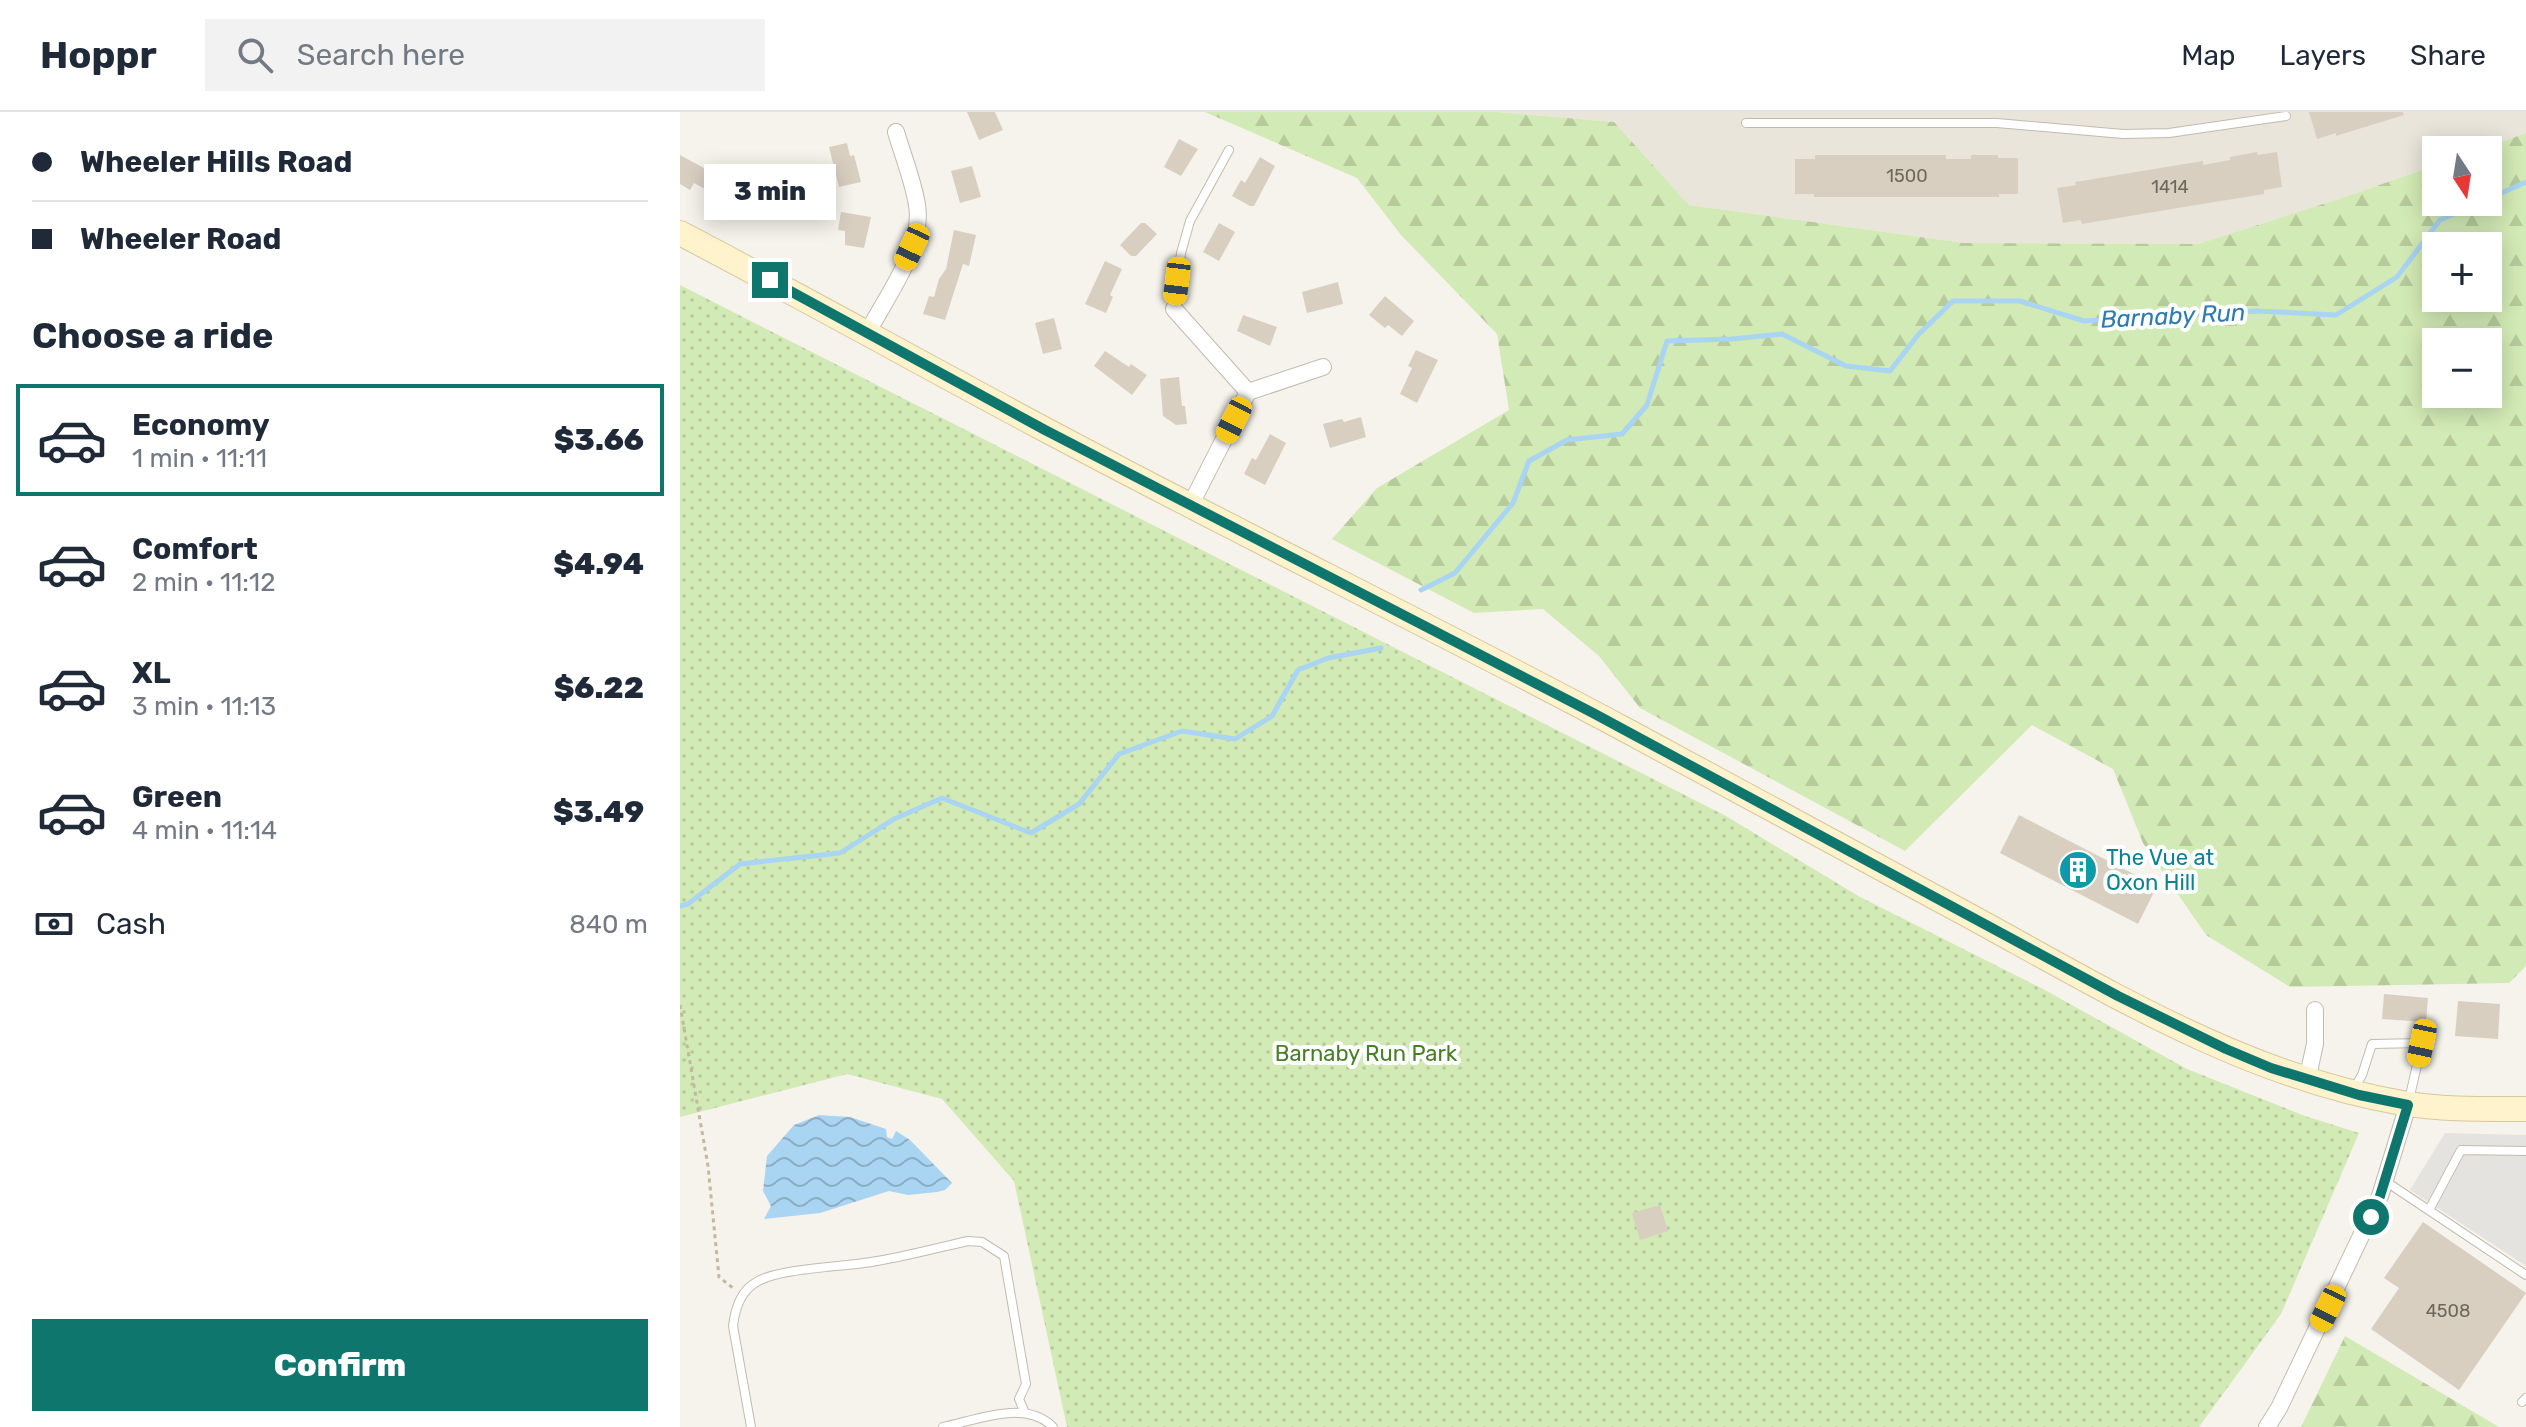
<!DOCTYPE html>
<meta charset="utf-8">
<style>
:root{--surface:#fff;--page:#f2f2f3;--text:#1f2937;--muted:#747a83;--line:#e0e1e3;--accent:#0f766e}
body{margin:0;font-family:Rubik,sans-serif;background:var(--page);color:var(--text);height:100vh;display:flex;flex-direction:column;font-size:30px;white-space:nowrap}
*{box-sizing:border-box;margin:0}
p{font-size:26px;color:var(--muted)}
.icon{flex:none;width:44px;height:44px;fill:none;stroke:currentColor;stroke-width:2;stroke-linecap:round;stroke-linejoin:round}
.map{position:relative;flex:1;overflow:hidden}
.drawer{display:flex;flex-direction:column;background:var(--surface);width:680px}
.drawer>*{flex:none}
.top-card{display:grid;align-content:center;height:176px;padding:0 32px;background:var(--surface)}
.needle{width:52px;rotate:168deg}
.controls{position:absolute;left:1742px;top:24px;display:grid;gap:16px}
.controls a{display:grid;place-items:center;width:80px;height:80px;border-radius:0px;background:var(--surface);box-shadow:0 4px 20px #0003;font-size:40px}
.end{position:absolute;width:36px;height:36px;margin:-18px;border:10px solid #0f766e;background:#fff;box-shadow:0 0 0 4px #fff}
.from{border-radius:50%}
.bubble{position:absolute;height:56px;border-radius:0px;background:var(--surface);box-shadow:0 4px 20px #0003;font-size:26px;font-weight:800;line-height:56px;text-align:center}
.car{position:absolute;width:24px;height:48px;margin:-24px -12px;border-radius:10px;box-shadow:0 0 6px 2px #0007;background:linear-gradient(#f5c518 24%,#345 0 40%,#f5c518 0 76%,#345 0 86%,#f5c518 0)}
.top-card b{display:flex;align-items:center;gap:28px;height:76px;font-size:30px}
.top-card b+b{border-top:2px solid var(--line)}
.top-card i{width:20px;height:20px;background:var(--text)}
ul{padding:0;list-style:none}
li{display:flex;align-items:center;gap:24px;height:112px;margin:0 16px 12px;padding:0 16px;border:4px solid transparent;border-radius:0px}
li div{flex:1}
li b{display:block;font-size:30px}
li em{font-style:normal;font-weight:800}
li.on{border-color:var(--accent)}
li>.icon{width:72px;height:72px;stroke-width:1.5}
h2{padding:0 32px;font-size:36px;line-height:96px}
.pay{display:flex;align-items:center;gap:20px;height:88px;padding:0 32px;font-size:30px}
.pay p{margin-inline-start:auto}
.action{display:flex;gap:16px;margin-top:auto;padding:16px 32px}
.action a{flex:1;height:92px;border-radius:0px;background:var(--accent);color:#fff;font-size:32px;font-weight:800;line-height:92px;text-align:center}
header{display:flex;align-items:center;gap:48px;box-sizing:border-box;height:112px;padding:0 40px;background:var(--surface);border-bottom:2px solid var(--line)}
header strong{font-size:38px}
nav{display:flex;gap:44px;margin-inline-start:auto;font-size:28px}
.search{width:560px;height:72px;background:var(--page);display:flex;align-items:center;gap:20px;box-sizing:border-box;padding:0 28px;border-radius:0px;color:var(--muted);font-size:30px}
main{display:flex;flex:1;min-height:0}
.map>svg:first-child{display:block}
</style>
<header>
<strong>Hoppr</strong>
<div class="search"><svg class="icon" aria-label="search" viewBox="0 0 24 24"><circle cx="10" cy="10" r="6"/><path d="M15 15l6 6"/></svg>Search here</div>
<nav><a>Map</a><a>Layers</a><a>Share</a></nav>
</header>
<main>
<section class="drawer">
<div class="top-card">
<b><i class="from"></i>Wheeler Hills Road</b>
<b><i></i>Wheeler Road</b>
</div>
<h2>Choose a ride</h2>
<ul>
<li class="on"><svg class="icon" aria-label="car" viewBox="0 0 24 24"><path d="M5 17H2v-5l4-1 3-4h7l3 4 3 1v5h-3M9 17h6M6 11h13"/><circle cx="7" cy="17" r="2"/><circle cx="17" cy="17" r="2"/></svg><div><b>Economy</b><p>1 min · 11:11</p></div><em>$3.66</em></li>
<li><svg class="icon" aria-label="car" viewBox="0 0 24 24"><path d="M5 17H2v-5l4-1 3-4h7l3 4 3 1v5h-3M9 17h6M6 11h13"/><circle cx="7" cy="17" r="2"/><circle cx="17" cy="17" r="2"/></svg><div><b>Comfort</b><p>2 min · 11:12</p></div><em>$4.94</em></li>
<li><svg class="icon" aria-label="car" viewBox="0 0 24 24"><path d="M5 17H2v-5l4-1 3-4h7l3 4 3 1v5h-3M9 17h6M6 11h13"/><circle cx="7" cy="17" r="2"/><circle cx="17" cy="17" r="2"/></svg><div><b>XL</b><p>3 min · 11:13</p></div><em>$6.22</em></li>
<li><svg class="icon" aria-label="car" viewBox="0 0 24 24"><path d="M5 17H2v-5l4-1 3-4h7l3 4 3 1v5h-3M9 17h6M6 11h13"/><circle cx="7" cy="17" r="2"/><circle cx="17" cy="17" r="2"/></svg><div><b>Green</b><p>4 min · 11:14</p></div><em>$3.49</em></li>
</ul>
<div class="pay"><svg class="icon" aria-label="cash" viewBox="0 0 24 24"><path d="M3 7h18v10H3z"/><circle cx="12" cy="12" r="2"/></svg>Cash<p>840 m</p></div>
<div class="action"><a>Confirm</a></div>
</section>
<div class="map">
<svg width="1846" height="1315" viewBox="0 0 1846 1315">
<defs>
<pattern id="grass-dots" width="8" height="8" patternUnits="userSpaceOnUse" patternTransform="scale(2)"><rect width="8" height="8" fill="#d2eab5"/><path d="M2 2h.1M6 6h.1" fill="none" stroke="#b6ca9c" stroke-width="1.8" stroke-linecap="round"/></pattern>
<pattern id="forest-firs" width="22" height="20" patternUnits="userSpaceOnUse" patternTransform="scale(2)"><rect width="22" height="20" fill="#d2eab5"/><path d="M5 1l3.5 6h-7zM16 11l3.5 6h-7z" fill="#b6ca9c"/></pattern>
<pattern id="water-waves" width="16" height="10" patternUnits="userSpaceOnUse" patternTransform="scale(2)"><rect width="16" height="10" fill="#a9d4f2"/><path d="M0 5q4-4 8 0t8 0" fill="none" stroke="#8caec5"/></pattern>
</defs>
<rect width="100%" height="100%" fill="#f6f3ec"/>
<path fill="#eae5da" d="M 818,0 L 1846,0 L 1846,21 L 1799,38 L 1756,38 L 1756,53 L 1668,84 L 1518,132 L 1284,131 L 1009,93 L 934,10 Z"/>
<path fill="url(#grass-dots)" d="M 0,173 L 1046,704 L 1180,785 L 1363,877 L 1507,957 L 1625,1004 L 1679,1021 L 1601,1202 L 1519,1315 L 387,1315 L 334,1069 L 262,987 L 167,962 L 0,1005 Z"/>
<path fill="url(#forest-firs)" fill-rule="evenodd" d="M 525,0 L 818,0 L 934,10 L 1009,93 L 1284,131 L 1518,132 L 1668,84 L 1756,53 L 1756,90 L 1808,90 L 1808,38 L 1799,38 L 1846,21 L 1846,854 L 1829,871 L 1610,875 L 1526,823 L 1463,731 L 1433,657 L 1352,613 L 1225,739 L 960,596 L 919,544 L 863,497 L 794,501 L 652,427 L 697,376 L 829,298 L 817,222 L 721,123 L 677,66 ZM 1756,134 L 1808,134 L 1808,186 L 1756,186 ZM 1756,230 L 1808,230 L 1808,282 L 1756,282 Z
M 1665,1224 L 1819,1315 L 1621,1315 Z"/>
<path fill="#e5e3e0" d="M 1765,1021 L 1846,1023 L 1846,1154 L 1730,1078 Z"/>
<path fill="url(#water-waves)" d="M 139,1003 L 170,1005 L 206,1017 L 207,1025 L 212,1027 L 216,1019 L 230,1028 L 272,1071 L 265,1078 L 257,1080 L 228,1083 L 209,1079 L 140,1101 L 84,1107 L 91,1094 L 83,1079 L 87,1044 L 114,1013 Z"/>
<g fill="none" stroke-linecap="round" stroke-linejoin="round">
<path stroke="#a9d4f2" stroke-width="5" d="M 1808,87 L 1846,70
M 741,478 L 775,461 L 833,391 L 849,349 L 887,328 L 942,322 L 967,293 L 987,229 L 1052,227 L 1102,222 L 1166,254 L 1210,259 L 1238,223 L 1273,189 L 1340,189 L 1404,209 L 1577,199 L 1656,203 L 1717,165 L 1760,108 L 1801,90
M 0,794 L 8,792 L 60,752 L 160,741 L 214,707 L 262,686 L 351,721 L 399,692 L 439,642 L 502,619 L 555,627 L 592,604 L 618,558 L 648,546 L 701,536"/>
</g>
<path fill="#d8cfc1" d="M 287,0 L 315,0 L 323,18 L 299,28 Z
M 1629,0 L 1723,0 L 1724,3 L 1656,24 L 1656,21 L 1637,27 Z
M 499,27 L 518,37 L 501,64 L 484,55 Z
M 167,31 L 170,44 L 174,43 L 181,70 L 159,75 L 149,35 Z
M 1577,40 L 1578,43 L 1597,40 L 1602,75 L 1584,78 L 1584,82 L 1510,94 L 1402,112 L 1401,108 L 1383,111 L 1377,76 L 1396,73 L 1395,70 L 1523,49 L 1523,53 L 1550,48 L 1550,45 Z
M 0,43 L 35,62 L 36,60 L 43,64 L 45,61 L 68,74 L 57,94 L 14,71 L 10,78 L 0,72 Z
M 1135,43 L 1266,43 L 1266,47 L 1291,47 L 1291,43 L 1318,43 L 1318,46 L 1338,46 L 1338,82 L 1319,82 L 1319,85 L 1134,85 L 1134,82 L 1115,82 L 1115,47 L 1135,47 Z
M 580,45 L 595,54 L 574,94 L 570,94 L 552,84 L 561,68 L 565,71 Z
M 292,54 L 301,85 L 280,91 L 271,59 Z
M 161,100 L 191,105 L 184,136 L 165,133 L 165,119 L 158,118 Z
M 461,111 L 465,111 L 477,122 L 456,144 L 451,144 L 440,133 Z
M 539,111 L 555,120 L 539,149 L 523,140 Z
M 274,118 L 296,123 L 289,154 L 283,152 L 265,208 L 243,202 L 249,184 L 254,185 L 259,167 L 266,157 Z
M 425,149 L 442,157 L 430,183 L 433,185 L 426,201 L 405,192 Z
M 658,170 L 663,192 L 627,201 L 622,180 Z
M 705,184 L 734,209 L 722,224 L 708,213 L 705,216 L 689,203 Z
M 563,203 L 597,215 L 590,234 L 557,219 Z
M 374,206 L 382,237 L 363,242 L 355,211 Z
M 736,238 L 758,248 L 737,291 L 720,282 L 732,256 L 728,254 Z
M 425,239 L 449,255 L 451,252 L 467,263 L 452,283 L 414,254 Z
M 499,265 L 502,294 L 505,294 L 507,312 L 496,313 L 483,304 L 480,267 Z
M 681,305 L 686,325 L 650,336 L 643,312 L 662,307 L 664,310 Z
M 590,322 L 606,331 L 585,373 L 564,362 L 572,346 L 576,348 Z
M 1339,703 L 1477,774 L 1458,812 L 1320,741 Z
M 1704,882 L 1748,886 L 1746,910 L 1702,907 Z
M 1778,889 L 1820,892 L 1818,927 L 1775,924 Z
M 980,1093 L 988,1119 L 960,1128 L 952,1101 Z
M 1743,1110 L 1846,1181 L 1779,1278 L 1691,1217 L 1719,1176 L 1704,1166 Z"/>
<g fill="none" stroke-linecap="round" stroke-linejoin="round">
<g stroke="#c2bbae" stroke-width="10">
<path id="service" d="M 1066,11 L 1317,11 L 1443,22 L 1489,21 L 1606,4
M 494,197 L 501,141 L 510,109 L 549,38
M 1673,978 L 1682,963 L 1692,932 L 1742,931 L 1729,988
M 1705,1069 L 1846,1163
M 1749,1098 L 1781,1038 L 1846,1039
M 1842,1290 L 1846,1286
M 71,1315 L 53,1214 C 55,1197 60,1180 75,1171 C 96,1156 163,1155 191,1150 C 224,1145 256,1136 288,1129 L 302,1130 L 324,1144 L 346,1272 L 339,1287 L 345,1301
M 263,1315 C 297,1308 345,1287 373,1315"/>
</g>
<g stroke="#c2bbae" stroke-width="18">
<path id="minor" d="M 494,197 L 568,280
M 188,220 C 207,183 244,136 237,93 C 233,68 223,44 216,20
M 511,392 L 568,280 L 643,255
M 1627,968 L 1635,932 L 1635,898
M 1587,1315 L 1599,1296 L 1700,1084 L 1728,993"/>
</g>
<g stroke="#d6c79b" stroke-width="26">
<path id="secondary" d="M 0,121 C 122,185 242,252 364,317 C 555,419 751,514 942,616 C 1061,680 1179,744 1297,808 C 1432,882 1569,965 1722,991 C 1763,998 1805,997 1846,997"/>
</g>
<path stroke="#c4b79f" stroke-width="3" stroke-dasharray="4 4" stroke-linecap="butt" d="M 0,893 L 28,1054 L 39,1165 L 53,1176"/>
<use href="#service" stroke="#fff" stroke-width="8"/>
<use href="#minor" stroke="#fff" stroke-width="16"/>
<use href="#secondary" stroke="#fff3cd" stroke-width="24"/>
</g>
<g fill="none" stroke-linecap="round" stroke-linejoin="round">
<path stroke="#0f766e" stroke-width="10" d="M 90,168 L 365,318 L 913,601 L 1438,884 L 1546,937 L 1591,956 L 1679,983 L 1728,993 L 1700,1084 L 1691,1105"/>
</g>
<defs>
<g id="building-disc" transform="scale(2)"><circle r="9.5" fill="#0f9aa8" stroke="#fff"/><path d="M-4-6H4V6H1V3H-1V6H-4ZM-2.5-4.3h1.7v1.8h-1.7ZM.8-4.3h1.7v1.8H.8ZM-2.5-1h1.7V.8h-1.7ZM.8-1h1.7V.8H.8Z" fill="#fff"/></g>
</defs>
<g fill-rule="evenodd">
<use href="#building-disc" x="1398" y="758"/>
</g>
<g text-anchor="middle" stroke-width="8" stroke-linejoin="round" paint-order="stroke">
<g font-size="18" fill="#6e675b">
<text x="1227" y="70">1500</text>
<text x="1490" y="81">1414</text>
<text x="1768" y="1205">4508</text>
</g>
<g font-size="22" fill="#0d838f" stroke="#fff" text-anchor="start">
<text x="1426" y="753">The Vue at<tspan x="1426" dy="25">Oxon Hill</tspan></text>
</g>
<g font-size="22" fill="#4a7f2a" stroke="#fff">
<text x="686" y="949">Barnaby Run Park</text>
</g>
<g font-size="24" font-style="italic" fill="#2e7ab2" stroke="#fff">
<text transform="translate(1493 204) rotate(-3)" y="8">Barnaby Run</text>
</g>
</g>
</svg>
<div class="controls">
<a><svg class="needle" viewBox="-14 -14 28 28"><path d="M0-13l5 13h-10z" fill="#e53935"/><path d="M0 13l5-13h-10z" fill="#747a83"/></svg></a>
<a>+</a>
<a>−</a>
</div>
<i class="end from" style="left:1691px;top:1105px"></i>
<i class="end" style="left:90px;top:168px"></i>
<div class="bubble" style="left:24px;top:52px;width:132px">3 min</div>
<i class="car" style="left:232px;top:135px;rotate:205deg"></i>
<i class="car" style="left:497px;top:169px;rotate:187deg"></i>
<i class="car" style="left:554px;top:308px;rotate:207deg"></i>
<i class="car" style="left:1742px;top:931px;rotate:192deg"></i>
<i class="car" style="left:1648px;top:1196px;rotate:206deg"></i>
</div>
</main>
